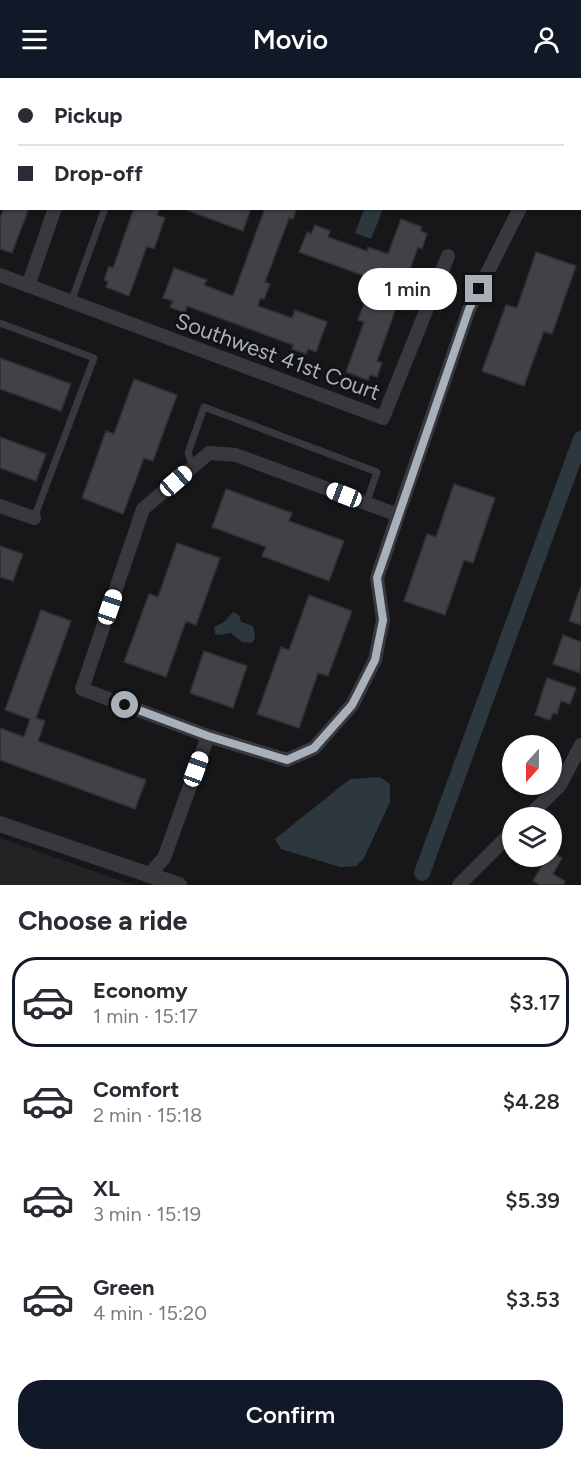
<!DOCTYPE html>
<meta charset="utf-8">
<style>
:root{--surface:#fff;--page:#f7f7f7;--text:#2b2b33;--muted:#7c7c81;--line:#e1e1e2;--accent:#111827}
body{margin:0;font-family:Figtree,sans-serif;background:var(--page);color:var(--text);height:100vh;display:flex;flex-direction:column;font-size:22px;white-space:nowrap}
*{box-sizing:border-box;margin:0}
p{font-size:20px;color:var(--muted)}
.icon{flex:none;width:33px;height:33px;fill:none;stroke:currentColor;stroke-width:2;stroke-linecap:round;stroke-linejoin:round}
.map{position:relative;height:807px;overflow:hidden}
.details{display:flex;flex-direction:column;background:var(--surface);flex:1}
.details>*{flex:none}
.banner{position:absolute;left:0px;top:0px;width:582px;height:132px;box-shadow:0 2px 4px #0004;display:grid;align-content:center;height:132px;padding:0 18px;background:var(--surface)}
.needle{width:39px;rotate:201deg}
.controls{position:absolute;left:502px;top:657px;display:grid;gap:12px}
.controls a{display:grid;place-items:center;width:60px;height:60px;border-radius:50%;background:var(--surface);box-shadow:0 2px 4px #0004;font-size:30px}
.end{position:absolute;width:27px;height:27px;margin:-14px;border:8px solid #a8b0b9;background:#111;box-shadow:0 0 0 3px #111}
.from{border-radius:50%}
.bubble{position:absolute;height:42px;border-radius:21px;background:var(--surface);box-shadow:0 2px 4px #0004;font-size:20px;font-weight:600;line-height:42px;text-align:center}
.car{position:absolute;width:18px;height:36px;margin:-18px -9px;border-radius:8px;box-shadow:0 0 4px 2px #0007;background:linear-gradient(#fff 24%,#345 0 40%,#fff 0 76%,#345 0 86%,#fff 0)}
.banner b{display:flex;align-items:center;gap:21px;height:57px;font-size:22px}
.banner b+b{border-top:2px solid var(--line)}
.banner i{width:15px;height:15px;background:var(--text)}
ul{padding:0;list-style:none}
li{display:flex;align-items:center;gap:18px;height:90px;margin:0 12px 9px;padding:0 6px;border:3px solid transparent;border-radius:24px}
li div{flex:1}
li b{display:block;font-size:22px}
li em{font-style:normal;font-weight:600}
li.on{border-color:var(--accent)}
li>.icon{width:54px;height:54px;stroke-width:1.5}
h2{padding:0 18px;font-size:27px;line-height:72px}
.action{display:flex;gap:12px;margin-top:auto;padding:12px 18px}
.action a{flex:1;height:69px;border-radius:24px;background:var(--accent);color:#fff;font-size:24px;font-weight:600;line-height:69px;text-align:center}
header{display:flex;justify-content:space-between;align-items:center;height:78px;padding:0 18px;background:var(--accent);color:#fff;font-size:27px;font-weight:600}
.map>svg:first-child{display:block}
</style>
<header><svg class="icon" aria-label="menu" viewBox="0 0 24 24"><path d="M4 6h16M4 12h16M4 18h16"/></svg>Movio<svg class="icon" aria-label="person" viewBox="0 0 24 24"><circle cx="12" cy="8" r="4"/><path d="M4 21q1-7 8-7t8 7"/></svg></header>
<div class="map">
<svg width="581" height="807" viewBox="0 0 581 807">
<rect width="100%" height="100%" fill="#171719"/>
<path fill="#232326" d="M 0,760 L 127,805 L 133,807 L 0,807 Z"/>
<path fill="#2c383e" d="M 364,131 L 383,131 L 371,161 L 355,155 Z
M 233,534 L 239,537 L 241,544 L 253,548 L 255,557 L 254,562 L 251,565 L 242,564 L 231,555 L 218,557 L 215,556 L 214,549 L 224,544 Z
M 380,699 L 390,706 L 390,724 L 364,780 L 356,788 L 340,789 L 281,771 L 275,761 L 350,701 Z"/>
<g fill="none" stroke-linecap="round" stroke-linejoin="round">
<path stroke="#2c383e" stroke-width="16" d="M 422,795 L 581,361"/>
</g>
<path fill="#414246" stroke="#313135" stroke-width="1.5" d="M 177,0 L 264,0 L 175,2 Z
M 387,0 L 457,0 L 456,2 Z
M 548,0 L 581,0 L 581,117 L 580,2 Z
M 4,130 L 29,130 L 12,175 L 0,171 L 0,140 Z
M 134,130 L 160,130 L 157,137 L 165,140 L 154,171 L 147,168 L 129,218 L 106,209 L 108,204 L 104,202 L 109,188 L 113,190 Z
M 181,130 L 243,130 L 250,133 L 243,153 Z
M 265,130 L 297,130 L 293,141 L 289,140 L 265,204 L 270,206 L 264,221 L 260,220 L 258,228 L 292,240 L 295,232 L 327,244 L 316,274 L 308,271 L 306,276 L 292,271 L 293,267 L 187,228 L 185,235 L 170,229 L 173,223 L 163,220 L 174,190 L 207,202 L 204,207 L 233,218 Z
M 401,141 L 422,149 L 421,153 L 427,156 L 422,171 L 418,169 L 377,283 L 382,285 L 377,299 L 370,297 L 368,302 L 346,294 L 364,244 L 358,242 L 369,213 L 374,214 L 378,203 L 299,174 L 307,154 L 311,156 L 315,147 L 330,153 L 328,159 L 367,173 L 368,169 L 388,176 Z
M 536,174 L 576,188 L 552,256 L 544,253 L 524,308 L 482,293 L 506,227 L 517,230 Z
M 0,280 L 71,306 L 61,333 L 0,311 Z
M 134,301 L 177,317 L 153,383 L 144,380 L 123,436 L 82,420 L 106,353 L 114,356 Z
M 0,359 L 46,376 L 36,403 L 0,390 Z
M 454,406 L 495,420 L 473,485 L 464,482 L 445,537 L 404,523 L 427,456 L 436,459 Z
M 226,411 L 292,435 L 289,443 L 344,463 L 329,503 L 262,478 L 266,469 L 212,449 Z
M 177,465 L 220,480 L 196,547 L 186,543 L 166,599 L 124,584 L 149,516 L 158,519 Z
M 0,468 L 23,476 L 13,503 L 0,499 Z
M 581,508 L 581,547 L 569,543 Z
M 309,517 L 352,533 L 328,598 L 318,595 L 299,650 L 257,636 L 281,569 L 289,572 Z
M 41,532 L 71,543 L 36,640 L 45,643 L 38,663 L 146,702 L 135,731 L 0,682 L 0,650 L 24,659 L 30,641 L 5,632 Z
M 563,557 L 581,564 L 580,595 L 553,586 Z
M 204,573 L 247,588 L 233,630 L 190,615 Z
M 547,600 L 576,610 L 570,626 L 561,623 L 557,636 L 553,635 L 550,642 L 535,637 Z
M 552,774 L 562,780 L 553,796 L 565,803 L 563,807 L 540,807 L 533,803 L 547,778 L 552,778 Z"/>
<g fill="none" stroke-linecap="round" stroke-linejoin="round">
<path stroke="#37393e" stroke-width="7" d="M 71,224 L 105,130
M 0,245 L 94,280 L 34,440
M 193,389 L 188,375 L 204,329 L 377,394 L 366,426"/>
<path stroke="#37393e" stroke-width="14" d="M 500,0 L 500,2
M 101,2 L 102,0
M 0,197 L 383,340 L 448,178
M 28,208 L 55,130
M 0,428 L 34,440
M 398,437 L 469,231 L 520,130
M 527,740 L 560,707 L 581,667
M 149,797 L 164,780 L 208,658 L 287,682 L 314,670 L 352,627 L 375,582 L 383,542 L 377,500 L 398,437 L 236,377 L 209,375 L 143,431 L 82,611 L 208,658
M 459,807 L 513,753"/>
<path stroke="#37393e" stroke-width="16" d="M 0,746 L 179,807"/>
</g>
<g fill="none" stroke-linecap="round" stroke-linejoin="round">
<path stroke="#a8b0b9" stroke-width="8" d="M 125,627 L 208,658 L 287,682 L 314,670 L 352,627 L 375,582 L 383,542 L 377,500 L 469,231 L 479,211"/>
</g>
<g text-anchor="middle" stroke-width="5" stroke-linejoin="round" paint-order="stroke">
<g font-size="22" fill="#a8b0b9" stroke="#121214">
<text transform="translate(278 278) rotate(20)" y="8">Southwest 41st Court</text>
</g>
</g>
</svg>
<div class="controls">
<a><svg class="needle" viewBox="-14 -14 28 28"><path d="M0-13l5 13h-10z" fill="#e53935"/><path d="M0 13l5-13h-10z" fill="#7c7c81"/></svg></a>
<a><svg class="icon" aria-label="layers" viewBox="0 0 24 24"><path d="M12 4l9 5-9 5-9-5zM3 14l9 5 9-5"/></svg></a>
</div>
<i class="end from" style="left:125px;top:627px"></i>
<i class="end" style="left:479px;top:211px"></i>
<div class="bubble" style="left:358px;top:190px;width:99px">1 min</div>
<i class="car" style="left:176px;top:403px;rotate:49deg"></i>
<i class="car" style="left:344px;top:417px;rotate:291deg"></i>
<i class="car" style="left:110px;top:529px;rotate:19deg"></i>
<i class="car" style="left:196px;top:691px;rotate:20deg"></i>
<div class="banner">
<b><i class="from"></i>Pickup</b>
<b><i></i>Drop-off</b>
</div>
</div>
<section class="details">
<h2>Choose a ride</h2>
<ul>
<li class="on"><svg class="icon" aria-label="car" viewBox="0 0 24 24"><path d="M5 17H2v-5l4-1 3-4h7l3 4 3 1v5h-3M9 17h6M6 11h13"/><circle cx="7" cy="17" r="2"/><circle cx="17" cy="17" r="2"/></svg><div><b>Economy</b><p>1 min · 15:17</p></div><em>$3.17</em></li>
<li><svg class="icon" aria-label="car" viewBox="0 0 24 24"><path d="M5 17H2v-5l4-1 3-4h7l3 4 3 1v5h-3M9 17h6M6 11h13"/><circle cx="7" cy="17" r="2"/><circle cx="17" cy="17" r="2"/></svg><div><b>Comfort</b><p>2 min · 15:18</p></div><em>$4.28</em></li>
<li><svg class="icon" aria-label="car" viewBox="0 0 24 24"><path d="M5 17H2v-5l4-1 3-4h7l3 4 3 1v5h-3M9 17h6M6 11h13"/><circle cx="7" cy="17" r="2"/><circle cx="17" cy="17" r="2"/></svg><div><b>XL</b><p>3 min · 15:19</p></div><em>$5.39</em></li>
<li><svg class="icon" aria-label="car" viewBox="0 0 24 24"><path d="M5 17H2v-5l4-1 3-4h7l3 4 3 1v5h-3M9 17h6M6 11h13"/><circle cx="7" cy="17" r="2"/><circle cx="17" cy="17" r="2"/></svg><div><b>Green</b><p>4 min · 15:20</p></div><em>$3.53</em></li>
</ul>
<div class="action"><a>Confirm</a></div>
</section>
